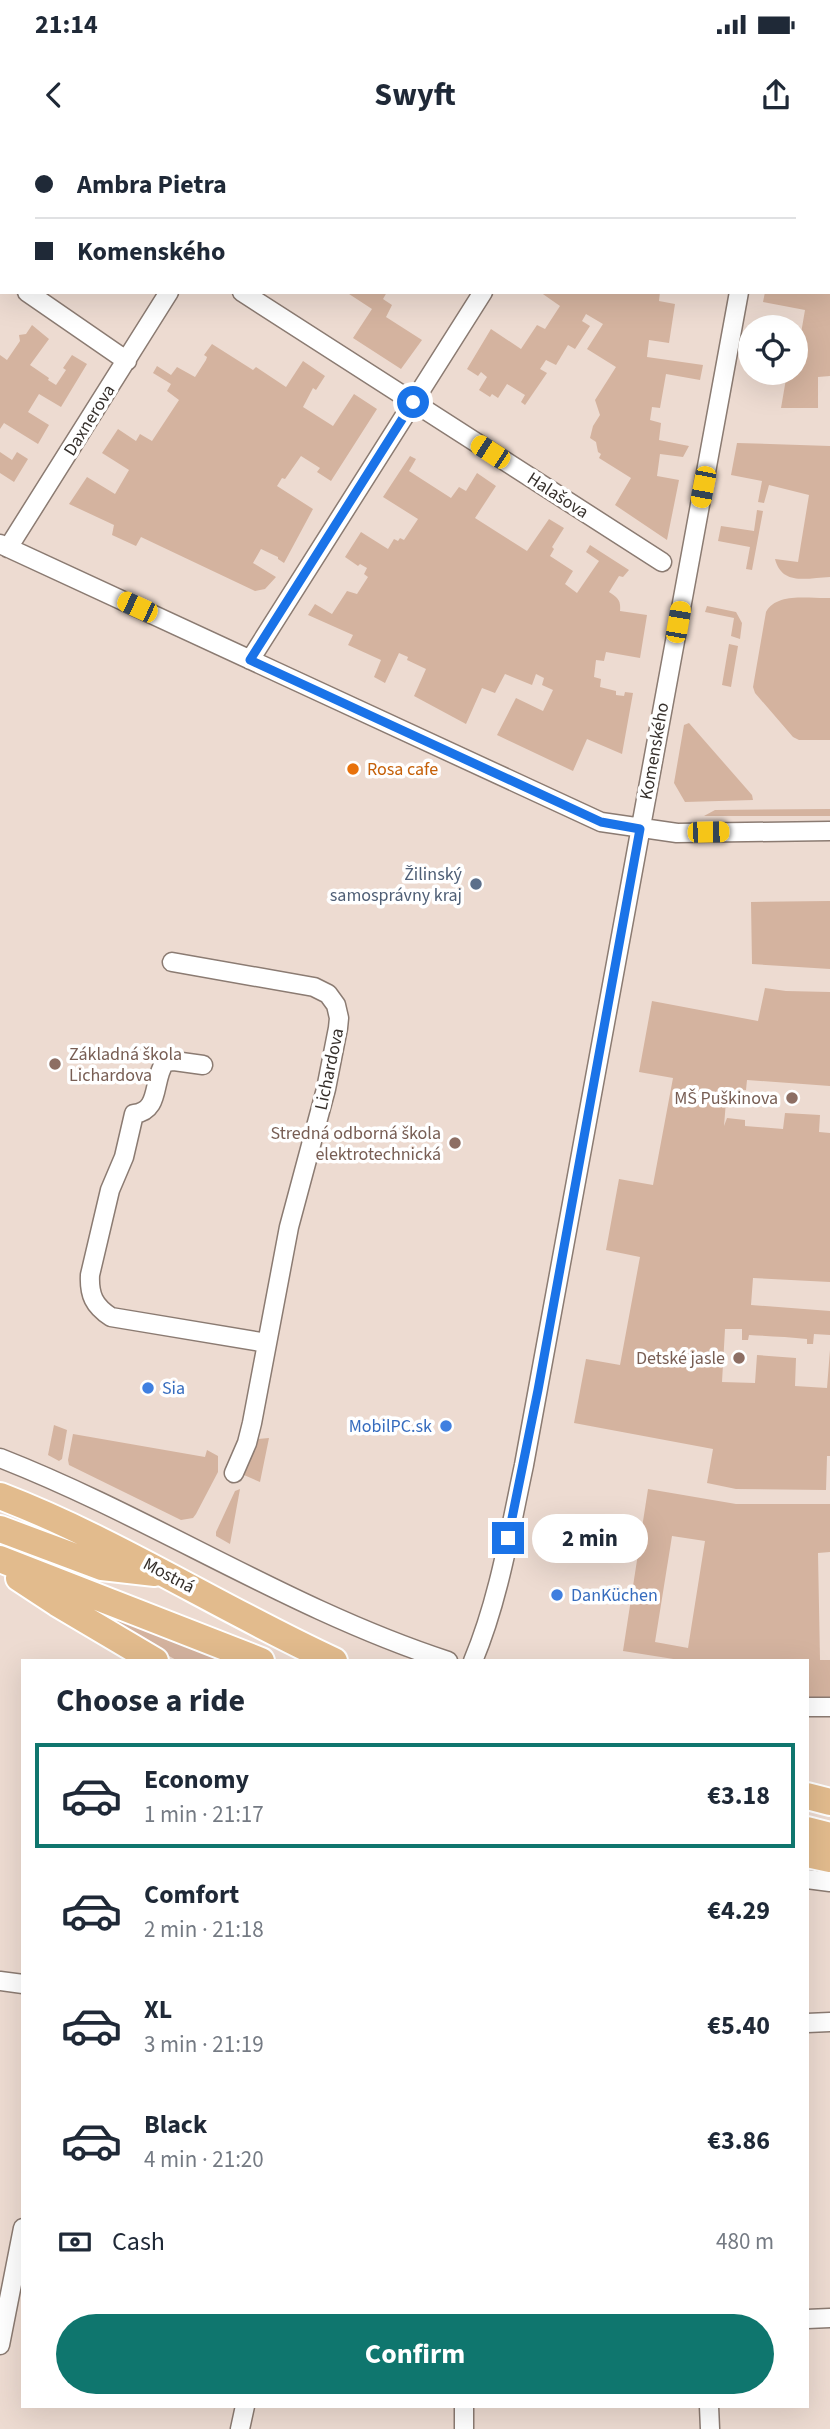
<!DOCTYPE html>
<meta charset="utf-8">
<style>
:root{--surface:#fff;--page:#f2f2f3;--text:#1f2937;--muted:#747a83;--line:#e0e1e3;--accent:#0f766e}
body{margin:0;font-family:"Source Sans 3",sans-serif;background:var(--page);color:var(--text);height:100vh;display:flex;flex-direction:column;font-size:26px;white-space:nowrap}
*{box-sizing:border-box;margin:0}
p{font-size:23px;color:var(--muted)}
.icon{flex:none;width:38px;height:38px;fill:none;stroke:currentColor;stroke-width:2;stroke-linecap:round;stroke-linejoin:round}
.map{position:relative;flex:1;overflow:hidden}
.side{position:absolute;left:21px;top:1519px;width:788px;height:749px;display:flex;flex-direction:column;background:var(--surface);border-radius:0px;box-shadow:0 7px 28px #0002}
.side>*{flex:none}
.hud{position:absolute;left:0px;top:0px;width:831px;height:154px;box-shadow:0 7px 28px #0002;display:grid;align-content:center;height:154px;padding:0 35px;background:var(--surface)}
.tools{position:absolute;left:738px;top:175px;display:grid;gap:14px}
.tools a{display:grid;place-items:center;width:70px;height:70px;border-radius:50%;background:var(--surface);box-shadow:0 7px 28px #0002;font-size:35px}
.end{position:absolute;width:32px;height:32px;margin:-16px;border:9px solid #1a73e8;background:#fff;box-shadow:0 0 0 4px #fff}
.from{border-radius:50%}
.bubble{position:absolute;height:49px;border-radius:24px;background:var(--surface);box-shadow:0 7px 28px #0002;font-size:23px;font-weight:700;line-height:49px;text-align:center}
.car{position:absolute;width:21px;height:42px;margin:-21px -10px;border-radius:9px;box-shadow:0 0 5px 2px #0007;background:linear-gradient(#f5c518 24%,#345 0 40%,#f5c518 0 76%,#345 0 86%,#f5c518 0)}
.hud b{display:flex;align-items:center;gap:24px;height:66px;font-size:26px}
.hud b+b{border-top:2px solid var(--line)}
.hud i{width:18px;height:18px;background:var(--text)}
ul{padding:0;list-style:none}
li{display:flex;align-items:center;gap:21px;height:105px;margin:0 14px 10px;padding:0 21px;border:4px solid transparent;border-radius:0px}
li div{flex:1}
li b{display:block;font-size:26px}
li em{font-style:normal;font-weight:700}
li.current{border-color:var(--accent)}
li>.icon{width:63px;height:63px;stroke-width:1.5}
h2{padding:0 35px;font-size:32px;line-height:84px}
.pay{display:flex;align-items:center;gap:18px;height:77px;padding:0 35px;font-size:26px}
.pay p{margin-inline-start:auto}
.primary-button{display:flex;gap:14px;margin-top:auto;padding:14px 35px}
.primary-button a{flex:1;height:80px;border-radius:42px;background:var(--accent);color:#fff;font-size:28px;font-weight:700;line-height:80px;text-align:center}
.status{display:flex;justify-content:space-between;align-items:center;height:49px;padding:0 35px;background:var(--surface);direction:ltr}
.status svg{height:19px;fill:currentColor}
header{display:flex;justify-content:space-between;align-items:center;height:91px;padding:0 35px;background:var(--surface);font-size:32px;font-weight:700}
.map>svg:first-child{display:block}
</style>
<div class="status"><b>21:14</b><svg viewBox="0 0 49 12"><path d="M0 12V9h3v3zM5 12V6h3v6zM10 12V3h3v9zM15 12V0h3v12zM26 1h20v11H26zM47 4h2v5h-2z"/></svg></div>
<header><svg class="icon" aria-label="back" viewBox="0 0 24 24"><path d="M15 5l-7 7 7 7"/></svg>Swyft<svg class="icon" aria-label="share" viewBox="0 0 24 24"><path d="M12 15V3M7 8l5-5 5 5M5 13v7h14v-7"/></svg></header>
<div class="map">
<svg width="830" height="2289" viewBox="0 0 830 2289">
<rect width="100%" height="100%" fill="#eddbd1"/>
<path fill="#d4b39f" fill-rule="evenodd" d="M 0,0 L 190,0 L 189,2 L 2,2 L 0,68 Z
M 830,48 L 830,236 L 818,237 L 818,268 L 781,268 L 786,239 L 754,233 L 796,233 L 796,205 L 799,205 L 805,170 L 763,162 L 765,152 L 830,152 Z
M 346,152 L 387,152 L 383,159 L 392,165 L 386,177 L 422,200 L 401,229 L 353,198 L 372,169 Z
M 540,152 L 660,152 L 659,161 L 675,164 L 669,203 L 649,200 L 647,217 L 703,225 L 700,240 L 666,234 L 660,268 L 652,267 L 650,280 L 661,283 L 659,300 L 689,306 L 683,317 L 660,314 L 657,336 L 679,340 L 667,400 L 615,365 L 631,338 L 599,318 L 601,314 L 598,312 L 596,302 L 590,298 L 593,286 L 600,275 L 595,260 L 616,227 L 587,209 L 603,184 L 586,174 L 582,181 L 590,186 L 575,209 L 568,205 L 556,225 L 546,220 L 540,229 L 547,233 L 525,265 L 521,262 L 525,255 L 507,244 L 498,258 L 492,254 L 490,257 L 479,250 L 487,237 L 481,232 L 478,236 L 467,229 L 491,189 L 521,209 L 537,185 L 545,189 L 560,166 Z
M 32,185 L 49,199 L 30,225 L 49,238 L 48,240 L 56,245 L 66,230 L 63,228 L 72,215 L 87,224 L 61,267 L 39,254 L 28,272 L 49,285 L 38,304 L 4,283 L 0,289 L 0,215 L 7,220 L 20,201 L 19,195 L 26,194 Z
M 212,204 L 253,230 L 256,227 L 286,247 L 303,221 L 325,236 L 316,250 L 313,248 L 303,267 L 333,286 L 354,254 L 377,269 L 331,341 L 317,332 L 320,328 L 301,316 L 285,339 L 282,338 L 277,346 L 313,369 L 284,423 L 278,419 L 278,417 L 261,409 L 253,423 L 276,437 L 265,449 L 255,451 L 141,397 L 136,406 L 112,395 L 114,385 L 69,364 L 87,337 L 115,354 L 129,330 L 102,313 L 118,289 L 136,301 L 140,294 L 152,301 L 179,260 L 167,251 L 171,244 L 153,233 L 157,226 L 171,235 L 177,227 L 195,237 L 206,220 L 207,217 L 204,215 Z
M 737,303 L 830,306 L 830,437 C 807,438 782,446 775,419 L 798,422 L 809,355 L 769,345 L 764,363 L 758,362 L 762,341 L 731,335 Z
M 0,312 L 12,320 L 17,312 L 28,319 L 14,342 L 0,333 Z
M 410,316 L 416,319 L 409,331 L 451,358 L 459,347 L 466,351 L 477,333 L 496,346 L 475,378 L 527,411 L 549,379 L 564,388 L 552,407 L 554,409 L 550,416 L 573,431 L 565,444 L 577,453 L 599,421 L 586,412 L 590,405 L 629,430 L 623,437 L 619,436 L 609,452 C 618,458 621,460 620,471 L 647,475 L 640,518 L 606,512 L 604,521 L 596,520 L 594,537 L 601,539 L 600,547 L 616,551 L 616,555 L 624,556 L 625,552 L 633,553 L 622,614 L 587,599 L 573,631 L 497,595 L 516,558 L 543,571 L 553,550 L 542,545 L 544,538 L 536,534 L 532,545 L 505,534 L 495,553 L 482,548 L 466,584 L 414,556 L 426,529 L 407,520 L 408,517 L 399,513 L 385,543 L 374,537 L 381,520 L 348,505 L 353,495 L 308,475 L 315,464 L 332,474 L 347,451 L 357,454 L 368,437 L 364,434 L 367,428 L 360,424 L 358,426 L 345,417 L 361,392 L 388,409 L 394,399 L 398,401 L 400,398 L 404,400 L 418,379 L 383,357 Z
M 757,370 L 763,371 L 752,430 L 746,429 L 750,407 L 718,401 L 721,386 L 754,391 Z
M 830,458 L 830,600 L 799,600 L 793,597 L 755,553 L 753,547 L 766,472 C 777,452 810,459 830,458 Z
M 707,466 L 736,472 L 742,483 L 740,499 L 731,496 L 734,478 L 705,472 Z
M 729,504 L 738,506 L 731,547 L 722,545 Z
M 689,583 L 752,655 L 753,660 L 685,662 L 674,643 L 684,585 Z
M 830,669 L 830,676 L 704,676 L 715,670 Z
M 830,761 L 830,829 L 752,824 L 751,762 Z
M 765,848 L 786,851 L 830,852 L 830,946 L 747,940 L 746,950 L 727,949 L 724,986 L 727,978 L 745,980 L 745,986 L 783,989 L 785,973 L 820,975 L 819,992 L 830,993 L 830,1142 L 753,1138 L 751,1165 L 830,1171 L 830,1195 L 814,1194 L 813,1204 L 807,1204 L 807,1199 C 788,1197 767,1196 749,1195 L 748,1200 L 742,1200 L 742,1189 L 725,1189 L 722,1242 L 755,1243 L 757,1215 L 796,1218 L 795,1246 L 827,1248 L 830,1210 L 830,1316 L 827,1316 L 826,1350 L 736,1349 L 707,1343 L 713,1309 L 574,1283 L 586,1219 L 620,1225 L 640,1117 L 606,1110 L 619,1039 L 653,1045 L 673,938 L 639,932 L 652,861 L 758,881 Z
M 54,1285 L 67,1290 L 62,1319 L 59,1321 L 48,1315 Z
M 73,1294 L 205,1317 L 207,1310 L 218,1316 L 218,1332 L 196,1374 L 193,1378 L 181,1380 L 69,1325 L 68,1320 Z
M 269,1298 L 260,1342 L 244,1335 L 258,1299 Z
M 240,1349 L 230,1404 L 216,1396 L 216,1392 L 235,1351 Z
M 648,1349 L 736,1364 L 830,1364 L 830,1412 L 818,1413 L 820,1520 L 830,1520 L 830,1558 L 807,1557 L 807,1521 L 686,1521 L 623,1511 ZM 672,1396 L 705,1401 L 688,1508 L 655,1502 Z
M 91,1468 L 224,1521 L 178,1521 L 90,1472 Z"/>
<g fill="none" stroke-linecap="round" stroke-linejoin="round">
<g stroke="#8b7b72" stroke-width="21">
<path id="minor" d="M 503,0 L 506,2
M 264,2 L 265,0
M 767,2 L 768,0
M 0,133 L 2,134
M 27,152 L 127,221
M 242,152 L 662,422
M 0,404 L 601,682 L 677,693 L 830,691
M 8,408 L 169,152
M 250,520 L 483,152
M 172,822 L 314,847 L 328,854 L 336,865 L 339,878 L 338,888 L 326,949 L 289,1087 L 252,1283 L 247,1303 L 234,1333
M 203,925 L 174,921 L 165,922 C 152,940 161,971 134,974 L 124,1017 L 110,1050 L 90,1135 C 89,1155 94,1166 111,1177 L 267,1203
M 0,1318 C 153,1378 291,1470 448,1521
M 473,1521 C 499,1459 510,1390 524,1325 L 739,152
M 807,1567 L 830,1567
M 807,1739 L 830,1742
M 0,1841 L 23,1844
M 807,1883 L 830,1882
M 807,2179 L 830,2178
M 0,2205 L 23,2088
M 464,2266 L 464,2289
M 709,2266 L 710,2289
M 240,2289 L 245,2266"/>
</g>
<g stroke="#fff" stroke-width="30">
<path id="primary" d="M 0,1356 C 117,1401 221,1469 334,1521
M 0,1389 L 102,1427 L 155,1433
M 0,1419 L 261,1521
M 19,1438 L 57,1463 L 155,1521
M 807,1656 L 830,1662
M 807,1690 L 830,1696
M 807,1714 L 830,1719"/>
</g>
<use href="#minor" stroke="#fff" stroke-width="18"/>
<use href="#primary" stroke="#e2bb8d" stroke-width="26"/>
</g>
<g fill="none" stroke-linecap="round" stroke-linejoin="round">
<path stroke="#1a73e8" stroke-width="9" d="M 413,262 L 250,520 L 601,682 L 640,689 L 538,1250 L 508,1398"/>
</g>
<circle fill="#e8710a" stroke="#fff" stroke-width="2.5" cx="353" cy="629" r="7"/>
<circle fill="#5c6f8a" stroke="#fff" stroke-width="2.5" cx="476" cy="744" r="7"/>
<g fill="#8d6e63" stroke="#fff" stroke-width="2.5">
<circle cx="55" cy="924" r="7"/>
<circle cx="792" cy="958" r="7"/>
<circle cx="455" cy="1003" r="7"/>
<circle cx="739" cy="1218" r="7"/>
</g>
<g fill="#3f7fe0" stroke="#fff" stroke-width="2.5">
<circle cx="148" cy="1248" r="7"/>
<circle cx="446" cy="1286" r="7"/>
<circle cx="557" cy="1455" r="7"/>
</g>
<g text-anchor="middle" stroke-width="7" stroke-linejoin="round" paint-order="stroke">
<g font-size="18" fill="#36302c" stroke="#fff">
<text transform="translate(89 280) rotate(-58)" y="6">Daxnerova</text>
<text transform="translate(558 355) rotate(33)" y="6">Halašova</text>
<text transform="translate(654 611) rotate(-80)" y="6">Komenského</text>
<text transform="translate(329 929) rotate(-78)" y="6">Lichardova</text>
<text transform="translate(169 1435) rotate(28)" y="6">Mostná</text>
</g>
<g font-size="18" fill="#c56008" stroke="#fff" text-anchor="start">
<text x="367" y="635">Rosa cafe</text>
</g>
<g font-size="18" fill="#4e5e75" stroke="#fff" text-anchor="end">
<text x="462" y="740">Žilinský<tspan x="462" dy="21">samosprávny kraj</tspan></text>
</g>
<g font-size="18" fill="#785e54" stroke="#fff" text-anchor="end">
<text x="69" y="920" text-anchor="start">Základná škola<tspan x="69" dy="21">Lichardova</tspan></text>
<text x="778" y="964">MŠ Puškinova</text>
<text x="441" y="999">Stredná odborná škola<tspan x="441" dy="21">elektrotechnická</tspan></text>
<text x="725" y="1224">Detské jasle</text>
</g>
<g font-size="18" fill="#366cbe" stroke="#fff" text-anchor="start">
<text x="162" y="1254">Sia</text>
<text x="432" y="1292" text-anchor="end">MobilPC.sk</text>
<text x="571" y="1461">DanKüchen</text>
</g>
</g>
</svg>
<div class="tools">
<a><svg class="icon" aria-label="locate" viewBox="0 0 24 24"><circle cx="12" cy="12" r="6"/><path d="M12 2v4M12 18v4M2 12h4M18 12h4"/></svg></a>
</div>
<i class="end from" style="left:413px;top:262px"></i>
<i class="end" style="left:508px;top:1398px"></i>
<div class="bubble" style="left:532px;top:1374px;width:116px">2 min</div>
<i class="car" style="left:490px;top:312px;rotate:303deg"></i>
<i class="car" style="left:703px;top:347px;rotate:191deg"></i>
<i class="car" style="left:137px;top:467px;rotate:295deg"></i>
<i class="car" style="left:678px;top:482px;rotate:10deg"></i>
<i class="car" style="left:708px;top:692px;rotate:89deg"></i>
<div class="hud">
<b><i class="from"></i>Ambra Pietra</b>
<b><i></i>Komenského</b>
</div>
<section class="side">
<h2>Choose a ride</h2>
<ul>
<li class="current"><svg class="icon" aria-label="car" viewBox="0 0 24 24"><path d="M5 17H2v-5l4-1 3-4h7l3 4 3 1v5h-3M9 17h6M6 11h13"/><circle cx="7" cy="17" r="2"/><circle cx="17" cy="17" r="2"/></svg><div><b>Economy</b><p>1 min · 21:17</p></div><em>€3.18</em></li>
<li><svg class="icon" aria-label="car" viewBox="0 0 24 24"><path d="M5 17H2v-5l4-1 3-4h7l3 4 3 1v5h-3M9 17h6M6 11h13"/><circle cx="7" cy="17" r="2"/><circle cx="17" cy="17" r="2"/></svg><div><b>Comfort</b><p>2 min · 21:18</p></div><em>€4.29</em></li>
<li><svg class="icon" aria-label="car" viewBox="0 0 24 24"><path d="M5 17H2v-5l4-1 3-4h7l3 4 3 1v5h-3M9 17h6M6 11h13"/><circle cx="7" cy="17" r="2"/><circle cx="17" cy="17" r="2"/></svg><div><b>XL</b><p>3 min · 21:19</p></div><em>€5.40</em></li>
<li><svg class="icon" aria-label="car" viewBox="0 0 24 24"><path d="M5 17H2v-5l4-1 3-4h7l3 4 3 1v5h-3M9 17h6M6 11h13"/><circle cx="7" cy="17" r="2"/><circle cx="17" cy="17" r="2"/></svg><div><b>Black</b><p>4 min · 21:20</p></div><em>€3.86</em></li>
</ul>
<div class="pay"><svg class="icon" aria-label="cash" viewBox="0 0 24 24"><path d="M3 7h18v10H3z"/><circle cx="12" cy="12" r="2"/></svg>Cash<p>480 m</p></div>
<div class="primary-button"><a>Confirm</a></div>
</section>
</div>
